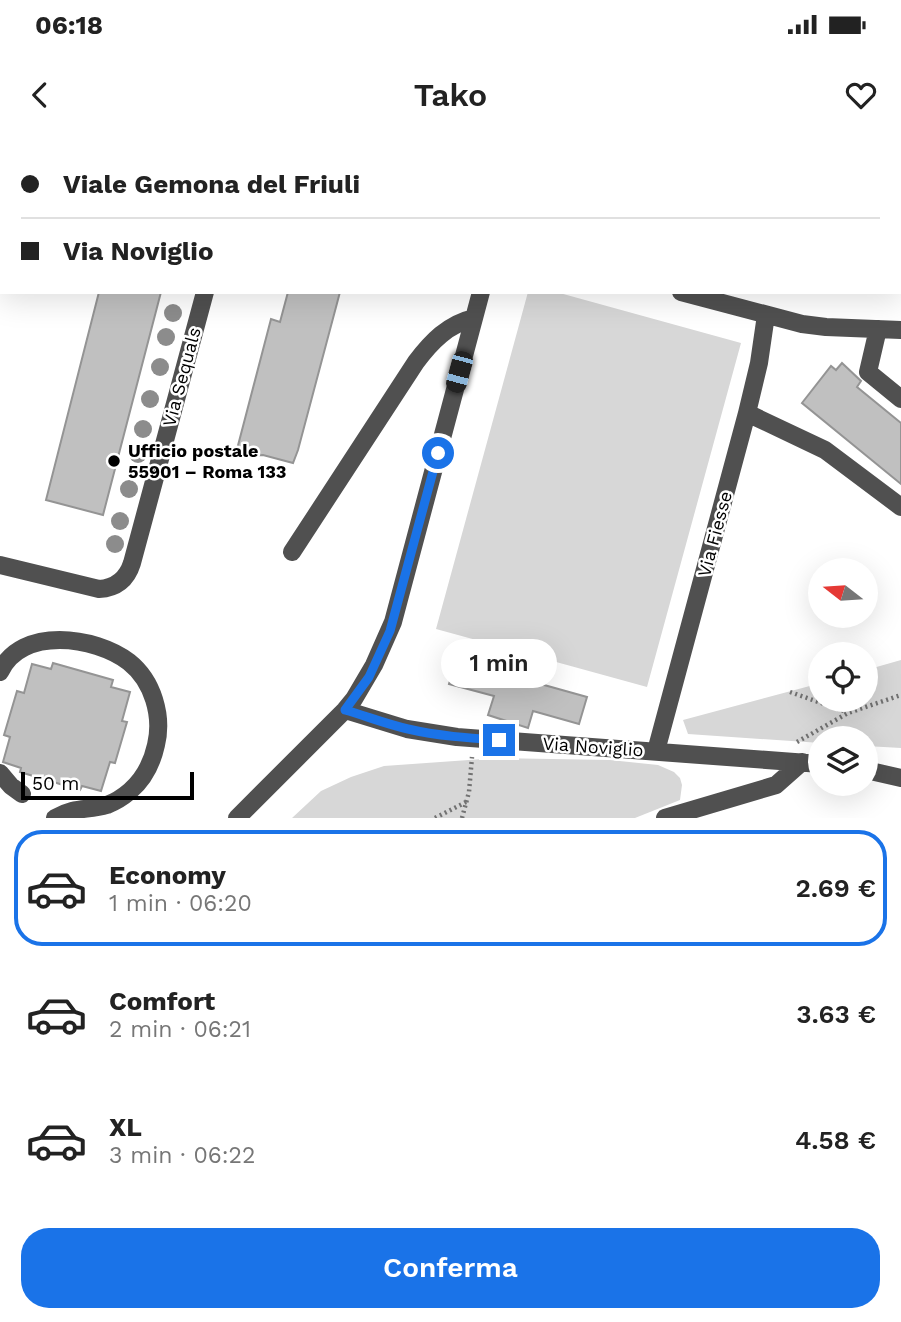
<!DOCTYPE html>
<html lang="it">
<meta charset="utf-8">
<style>
:root{--surface:#fff;--page:#f2f2f2;--text:#222;--muted:#767676;--line:#e0e0e0;--accent:#1a73e8}
body{margin:0;font-family:"Work Sans",sans-serif;background:var(--page);color:var(--text);height:100vh;display:flex;flex-direction:column;font-size:26px;white-space:nowrap}
*{box-sizing:border-box;margin:0}
p{font-size:23px;color:var(--muted)}
.icon{flex:none;width:38px;height:38px;fill:none;stroke:currentColor;stroke-width:2;stroke-linecap:round;stroke-linejoin:round}
.map{position:relative;height:678px;overflow:hidden}
.drawer{display:flex;flex-direction:column;background:var(--surface);flex:1}
.drawer>*{flex:none}
.banner{position:absolute;left:0px;top:0px;width:901px;height:154px;box-shadow:0 7px 28px #0002;display:grid;align-content:center;height:154px;padding:0 21px;background:var(--surface)}
.needle{width:46px;rotate:287deg}
.buttons{position:absolute;left:808px;top:418px;display:grid;gap:14px}
.buttons a{display:grid;place-items:center;width:70px;height:70px;border-radius:50%;background:var(--surface);box-shadow:0 7px 28px #0002;font-size:35px}
.scale{position:absolute;left:21px;bottom:18px;width:173px;box-sizing:border-box;padding-left:7px;border:4px solid #000;border-top:0;font-size:19px;line-height:24px;white-space:nowrap;color:#000;-webkit-text-stroke:5px #fff;paint-order:stroke}
.end{position:absolute;width:32px;height:32px;margin:-16px;border:9px solid #1a73e8;background:#fff;box-shadow:0 0 0 4px #fff}
.from{border-radius:50%}
.bubble{position:absolute;height:49px;border-radius:24px;background:var(--surface);box-shadow:0 7px 28px #0002;font-size:23px;font-weight:600;line-height:49px;text-align:center}
.car{position:absolute;width:21px;height:42px;margin:-21px -10px;border-radius:9px;box-shadow:0 0 5px 2px #0007;background:linear-gradient(#222 24%,#8ab4d8 0 40%,#222 0 76%,#8ab4d8 0 86%,#222 0)}
.banner b{display:flex;align-items:center;gap:24px;height:66px;font-size:26px}
.banner b+b{border-top:2px solid var(--line)}
.banner i{width:18px;height:18px;background:var(--text)}
ul{padding:12px 0 0;list-style:none}
li{display:flex;align-items:center;gap:21px;height:116px;margin:0 14px 10px;padding:0 7px;border:4px solid transparent;border-radius:28px}
li div{flex:1}
li b{display:block;font-size:26px}
li em{font-style:normal;font-weight:600}
li.selected{border-color:var(--accent)}
li>.icon{width:63px;height:63px;stroke-width:1.5}
.cta{display:flex;gap:14px;margin-top:auto;padding:14px 21px}
.cta a{flex:1;height:80px;border-radius:28px;background:var(--accent);color:#fff;font-size:28px;font-weight:600;line-height:80px;text-align:center}
.status{display:flex;justify-content:space-between;align-items:center;height:49px;padding:0 35px;background:var(--surface);direction:ltr}
.status svg{height:19px;fill:currentColor}
header{display:flex;justify-content:space-between;align-items:center;height:91px;padding:0 21px;background:var(--surface);font-size:32px;font-weight:600}
.map>svg:first-child{display:block}
</style>
<div class="status"><b>06:18</b><svg viewBox="0 0 49 12"><path d="M0 12V9h3v3zM5 12V6h3v6zM10 12V3h3v9zM15 12V0h3v12zM26 1h20v11H26zM47 4h2v5h-2z"/></svg></div>
<header><svg class="icon" aria-label="back" viewBox="0 0 24 24"><path d="M15 5l-7 7 7 7"/></svg>Tako<svg class="icon" aria-label="heart" viewBox="0 0 24 24"><path d="M12 20l-8-8c-3-5 5-10 8-4 3-6 11-1 8 4z"/></svg></header>
<div class="map">
<svg width="901" height="678" viewBox="0 0 901 678">
<rect width="100%" height="100%" fill="#fff"/>
<path fill="#d7d7d7" d="M 556,0 L 791,0 L 791,2 L 556,2 Z
M 528,152 L 556,152 L 741,203 L 647,547 L 436,489 Z
M 901,520 L 901,608 L 866,606 L 866,598 L 821,598 L 821,603 L 688,594 L 683,580 L 821,543 L 821,560 L 866,560 L 866,530 Z
M 497,618 L 610,620 L 658,625 L 674,632 L 680,638 L 682,645 L 680,660 L 635,678 L 292,678 L 321,651 L 351,637 L 384,626 Z"/>
<path fill="#c0c0c0" stroke="#949494" stroke-width="2" d="M 99,152 L 161,152 L 103,375 L 46,360 Z
M 288,152 L 340,152 L 298,310 L 293,323 L 263,315 L 235,317 L 271,179 L 280,182 Z
M 842,223 L 861,241 L 857,247 L 901,283 L 901,344 L 802,263 L 831,226 L 836,230 Z
M 458,512 L 540,534 L 537,543 L 587,557 L 579,584 L 533,571 L 528,588 L 488,575 L 494,556 L 449,544 Z
M 53,523 L 113,540 L 111,547 L 130,552 L 122,581 L 127,582 L 115,623 L 110,622 L 101,651 L 82,646 L 80,650 L 20,632 L 21,628 L 3,622 L 10,597 L 4,595 L 17,551 L 24,553 L 32,524 L 51,529 Z"/>
<g fill="none" stroke-linecap="round" stroke-linejoin="round">
<path stroke="#727272" stroke-width="4.5" stroke-dasharray="2 3.5" stroke-linecap="butt" d="M 790,552 L 847,572
M 797,602 L 848,573 L 901,555
M 435,678 L 466,662
M 462,678 L 469,652 L 472,617"/>
<path stroke="#505050" stroke-width="18" d="M 270,0 L 276,2
M 245,2 L 246,0
M 521,2 L 522,0
M 681,152 L 802,184 L 826,187 L 901,190
M 878,189 L 868,232 L 901,259
M 747,273 L 825,310 L 901,367
M 292,412 L 416,222 C 431,202 448,184 474,178
M 0,425 L 99,449 C 116,448 127,439 132,423 L 205,152
M 0,532 C 21,486 95,496 129,522 C 153,541 163,576 156,605 C 152,623 144,639 130,651 C 123,657 115,662 107,665 C 87,671 76,666 55,678
M 345,570 L 407,589 L 457,597 L 821,624
M 656,611 L 747,273 L 759,223 L 766,175
M 866,630 L 901,638
M 0,633 L 11,646 L 22,654
M 237,678 L 345,570 L 354,559 L 374,525 L 393,482 L 481,152
M 665,678 L 776,645 L 802,622"/>
</g>
<g fill="#8c8c8c">
<circle cx="173" cy="173" r="9"/>
<circle cx="166" cy="197" r="9"/>
<circle cx="160" cy="227" r="9"/>
<circle cx="150" cy="259" r="9"/>
<circle cx="143" cy="289" r="9"/>
<circle cx="138" cy="314" r="9"/>
<circle cx="129" cy="349" r="9"/>
<circle cx="120" cy="381" r="9"/>
<circle cx="115" cy="404" r="9"/>
</g>
<g fill="none" stroke-linecap="round" stroke-linejoin="round">
<path stroke="#1a73e8" stroke-width="9" d="M 438,313 L 390,491 L 369,537 L 345,570 C 366,576 386,584 408,589 C 438,596 468,598 499,600"/>
</g>
<circle fill="#000" stroke="#fff" stroke-width="2.5" cx="114" cy="321" r="7"/>
<g text-anchor="middle" stroke-width="5" stroke-linejoin="round" paint-order="stroke">
<g font-size="18" fill="#000" stroke="#fff">
<text transform="translate(182 237) rotate(-75)" y="6">Via Sequals</text>
<text transform="translate(715 394) rotate(-75)" y="6">Via Fiesse</text>
<text transform="translate(593 607) rotate(4)" y="6">Via Noviglio</text>
</g>
<g font-size="18" font-weight="bold" fill="#000" stroke="#fff" text-anchor="start">
<text x="128" y="317">Ufficio postale<tspan x="128" dy="21">55901 – Roma 133</tspan></text>
</g>
</g>
</svg>
<div class="buttons">
<a><svg class="needle" viewBox="-14 -14 28 28"><path d="M0-13l5 13h-10z" fill="#e53935"/><path d="M0 13l5-13h-10z" fill="#767676"/></svg></a>
<a><svg class="icon" aria-label="locate" viewBox="0 0 24 24"><circle cx="12" cy="12" r="6"/><path d="M12 2v4M12 18v4M2 12h4M18 12h4"/></svg></a>
<a><svg class="icon" aria-label="layers" viewBox="0 0 24 24"><path d="M12 4l9 5-9 5-9-5zM3 14l9 5 9-5"/></svg></a>
</div>
<div class="scale">50 m</div>
<i class="end from" style="left:438px;top:313px"></i>
<i class="end" style="left:499px;top:600px"></i>
<div class="bubble" style="left:441px;top:499px;width:116px">1 min</div>
<i class="car" style="left:459px;top:232px;rotate:195deg"></i>
<div class="banner">
<b><i class="from"></i>Viale Gemona del Friuli</b>
<b><i></i>Via Noviglio</b>
</div>
</div>
<section class="drawer">
<ul>
<li class="selected"><svg class="icon" aria-label="car" viewBox="0 0 24 24"><path d="M5 17H2v-5l4-1 3-4h7l3 4 3 1v5h-3M9 17h6M6 11h13"/><circle cx="7" cy="17" r="2"/><circle cx="17" cy="17" r="2"/></svg><div><b>Economy</b><p>1 min · 06:20</p></div><em>2.69 €</em></li>
<li><svg class="icon" aria-label="car" viewBox="0 0 24 24"><path d="M5 17H2v-5l4-1 3-4h7l3 4 3 1v5h-3M9 17h6M6 11h13"/><circle cx="7" cy="17" r="2"/><circle cx="17" cy="17" r="2"/></svg><div><b>Comfort</b><p>2 min · 06:21</p></div><em>3.63 €</em></li>
<li><svg class="icon" aria-label="car" viewBox="0 0 24 24"><path d="M5 17H2v-5l4-1 3-4h7l3 4 3 1v5h-3M9 17h6M6 11h13"/><circle cx="7" cy="17" r="2"/><circle cx="17" cy="17" r="2"/></svg><div><b>XL</b><p>3 min · 06:22</p></div><em>4.58 €</em></li>
</ul>
<div class="cta"><a>Conferma</a></div>
</section>
